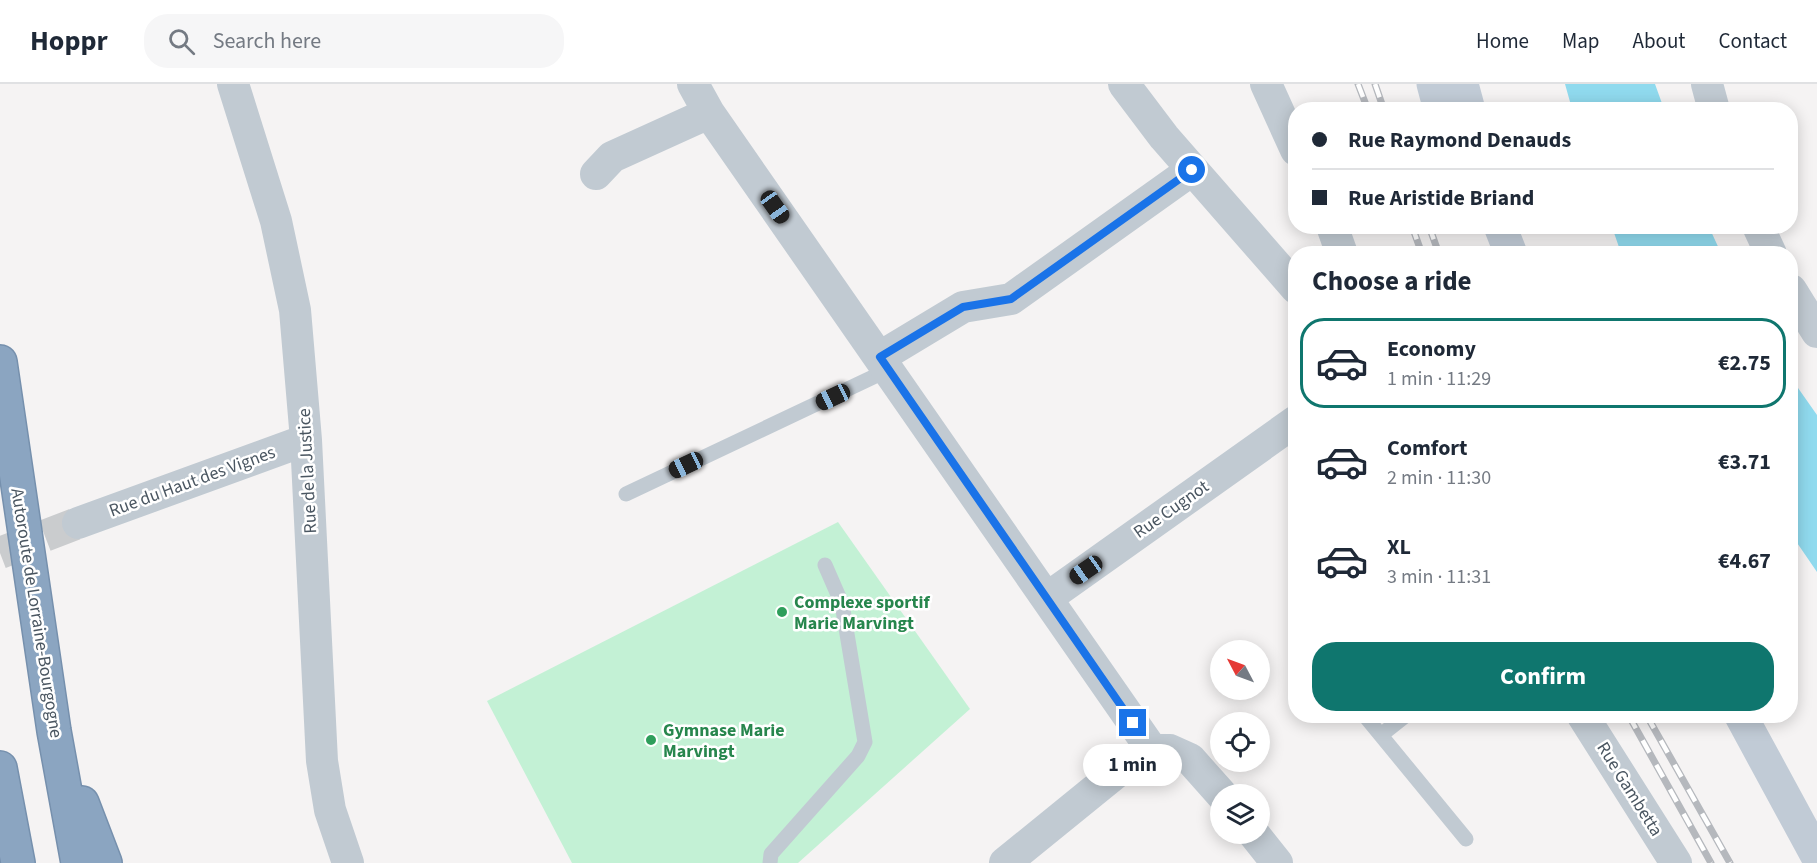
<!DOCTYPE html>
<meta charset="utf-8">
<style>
:root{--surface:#fff;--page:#f6f6f7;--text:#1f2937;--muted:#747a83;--line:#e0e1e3;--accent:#0f766e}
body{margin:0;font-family:"Source Sans 3",sans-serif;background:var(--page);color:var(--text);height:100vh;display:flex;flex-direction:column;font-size:22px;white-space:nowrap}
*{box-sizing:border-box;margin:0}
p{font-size:20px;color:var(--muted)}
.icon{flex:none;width:33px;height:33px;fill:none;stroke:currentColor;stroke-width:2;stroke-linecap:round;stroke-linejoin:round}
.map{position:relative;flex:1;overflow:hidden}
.drawer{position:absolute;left:1288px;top:162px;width:510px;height:477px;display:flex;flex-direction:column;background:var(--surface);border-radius:24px;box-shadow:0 3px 15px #0003}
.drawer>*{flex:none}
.guide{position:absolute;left:1288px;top:18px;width:510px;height:132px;border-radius:24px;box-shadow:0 3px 15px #0003;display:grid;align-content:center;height:132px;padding:0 24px;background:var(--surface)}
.needle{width:39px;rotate:311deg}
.controls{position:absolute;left:1210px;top:556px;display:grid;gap:12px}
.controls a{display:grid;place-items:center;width:60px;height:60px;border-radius:50%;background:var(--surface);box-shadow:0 3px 15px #0003;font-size:30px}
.end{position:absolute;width:27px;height:27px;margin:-14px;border:8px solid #1a73e8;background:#fff;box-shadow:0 0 0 3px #fff}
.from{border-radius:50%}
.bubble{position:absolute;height:42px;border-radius:21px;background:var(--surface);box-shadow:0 3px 15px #0003;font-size:20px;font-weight:700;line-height:42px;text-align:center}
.car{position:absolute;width:18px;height:36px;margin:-18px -9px;border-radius:8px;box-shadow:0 0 4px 2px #0007;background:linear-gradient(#222 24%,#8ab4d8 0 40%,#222 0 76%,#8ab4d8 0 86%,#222 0)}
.guide b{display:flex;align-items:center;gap:21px;height:57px;font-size:22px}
.guide b+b{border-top:2px solid var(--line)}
.guide i{width:15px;height:15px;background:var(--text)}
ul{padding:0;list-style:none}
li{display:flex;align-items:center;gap:18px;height:90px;margin:0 12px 9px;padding:0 12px;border:3px solid transparent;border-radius:24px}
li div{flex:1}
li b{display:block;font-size:22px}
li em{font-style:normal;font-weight:700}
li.on{border-color:var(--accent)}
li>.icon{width:54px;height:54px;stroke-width:1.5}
h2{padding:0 24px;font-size:27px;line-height:72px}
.primary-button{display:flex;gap:12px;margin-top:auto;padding:12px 24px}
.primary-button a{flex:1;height:69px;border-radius:24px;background:var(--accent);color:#fff;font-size:24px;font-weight:700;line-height:69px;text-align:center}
header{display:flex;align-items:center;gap:36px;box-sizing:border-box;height:84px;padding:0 30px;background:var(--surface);border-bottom:2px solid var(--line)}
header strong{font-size:28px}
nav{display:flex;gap:33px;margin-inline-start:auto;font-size:21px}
.search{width:420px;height:54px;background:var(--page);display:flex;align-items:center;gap:15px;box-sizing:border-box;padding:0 21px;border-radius:24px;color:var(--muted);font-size:22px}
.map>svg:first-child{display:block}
</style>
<header>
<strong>Hoppr</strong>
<div class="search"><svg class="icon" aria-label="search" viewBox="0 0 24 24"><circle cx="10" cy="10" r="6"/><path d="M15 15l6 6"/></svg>Search here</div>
<nav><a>Home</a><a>Map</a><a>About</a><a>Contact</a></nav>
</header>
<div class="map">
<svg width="1817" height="779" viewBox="0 0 1817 779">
<rect width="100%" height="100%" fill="#f5f3f3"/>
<path fill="#c3f1d5" d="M 838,438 L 970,625 L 798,779 L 572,779 L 487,617 Z"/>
<path fill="#90daee" d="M 1565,0 L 1655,0 L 1664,25 L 1572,25 Z
M 1612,143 L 1709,143 L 1721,169 L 1621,169 Z
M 1791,294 L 1817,331 L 1817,488 L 1791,450 Z"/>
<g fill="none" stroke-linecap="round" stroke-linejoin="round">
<path stroke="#caccce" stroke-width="32" stroke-dasharray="32 16" stroke-linecap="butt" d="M 0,469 L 78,439"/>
<g stroke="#7690ad" stroke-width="36">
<path id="motorway" d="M 0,278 L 54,647 L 78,779
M 0,684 L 18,779
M 82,719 L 105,779"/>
</g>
<path stroke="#c1cad2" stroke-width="15" d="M 626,410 L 888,286
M 1365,632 L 1466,755
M 1381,651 L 1405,632
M 770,779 L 771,770 L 858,672 L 865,658 L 842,520 L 825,481"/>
<path stroke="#c1cad2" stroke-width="32" d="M 233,0 L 276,137 L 295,226 L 306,356 L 322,677 L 330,726 L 348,779
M 693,0 L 709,29 L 1152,666
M 1124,0 L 1164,53 L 1296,204
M 1266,0 L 1296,66
M 1707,0 L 1714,26
M 596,90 L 612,73 L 709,29
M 1332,142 L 1342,170
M 1758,142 L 1771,170
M 1791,206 L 1817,248
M 880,273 L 963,223 L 1011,215 L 1192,86
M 78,439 L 306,356
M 1047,514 L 1296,337
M 1583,632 L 1676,779
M 1254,750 L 1277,779
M 1005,779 L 1128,679 L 1152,666 L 1170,666 L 1190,675 L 1222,711"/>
<path stroke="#c1cbd6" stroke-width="33" d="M 1433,0 L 1440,26
M 1462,0 L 1469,26
M 1500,142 L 1511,170
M 1741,632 L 1817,772"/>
<use href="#motorway" stroke="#8ba5c1" stroke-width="33"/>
<g stroke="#b5b8bd" stroke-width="7">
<path id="rail" d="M 1358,0 L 1368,26
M 1375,0 L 1384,26
M 1412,142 L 1422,170
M 1429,142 L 1439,170
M 1629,632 L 1711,779
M 1647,632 L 1730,779"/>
</g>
<use href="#rail" stroke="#fff" stroke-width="4.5" stroke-dasharray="14" stroke-linecap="butt"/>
</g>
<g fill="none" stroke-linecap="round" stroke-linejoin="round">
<path stroke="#1a73e8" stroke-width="8" d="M 1133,639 L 880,273 L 963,223 L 1011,215 L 1192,86"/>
</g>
<g fill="#2e9e5b" stroke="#fff" stroke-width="2">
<circle cx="782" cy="528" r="6"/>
<circle cx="651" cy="656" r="6"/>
</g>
<g text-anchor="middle" stroke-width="5" stroke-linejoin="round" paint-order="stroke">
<g font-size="18" fill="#4a5661" stroke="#fff">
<text transform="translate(307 387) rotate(-93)" y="6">Rue de la Justice</text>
<text transform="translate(192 397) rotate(-20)" y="6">Rue du Haut des Vignes</text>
<text transform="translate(1171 425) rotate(-35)" y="6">Rue Cugnot</text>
<text transform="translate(37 529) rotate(81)" y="6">Autoroute de Lorraine-Bourgogne</text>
<text transform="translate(1630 705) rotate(58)" y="6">Rue Gambetta</text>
</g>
<g font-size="18" font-weight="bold" fill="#27864d" stroke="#fff" text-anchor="start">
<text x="794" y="524">Complexe sportif<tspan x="794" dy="21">Marie Marvingt</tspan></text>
<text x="663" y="652">Gymnase Marie<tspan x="663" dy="21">Marvingt</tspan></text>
</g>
</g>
</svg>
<div class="controls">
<a><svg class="needle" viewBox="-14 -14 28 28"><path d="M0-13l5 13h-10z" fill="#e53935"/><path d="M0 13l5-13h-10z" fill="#747a83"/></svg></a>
<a><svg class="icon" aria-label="locate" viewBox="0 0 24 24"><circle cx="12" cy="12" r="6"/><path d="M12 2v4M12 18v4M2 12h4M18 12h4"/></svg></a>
<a><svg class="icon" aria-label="layers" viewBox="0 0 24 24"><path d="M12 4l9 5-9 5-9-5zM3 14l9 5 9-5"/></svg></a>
</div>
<i class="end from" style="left:1192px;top:86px"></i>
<i class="end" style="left:1133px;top:639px"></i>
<div class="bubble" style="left:1083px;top:660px;width:99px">1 min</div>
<i class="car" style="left:775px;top:123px;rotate:145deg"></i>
<i class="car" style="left:833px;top:313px;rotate:245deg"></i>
<i class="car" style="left:686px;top:381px;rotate:245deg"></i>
<i class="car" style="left:1086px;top:486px;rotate:235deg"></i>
<div class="guide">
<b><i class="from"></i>Rue Raymond Denauds</b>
<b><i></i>Rue Aristide Briand</b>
</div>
<section class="drawer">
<h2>Choose a ride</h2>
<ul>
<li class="on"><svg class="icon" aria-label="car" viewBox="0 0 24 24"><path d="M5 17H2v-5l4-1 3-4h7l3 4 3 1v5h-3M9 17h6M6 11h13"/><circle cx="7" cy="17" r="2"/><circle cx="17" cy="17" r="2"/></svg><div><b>Economy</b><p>1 min · 11:29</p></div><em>€2.75</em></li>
<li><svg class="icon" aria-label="car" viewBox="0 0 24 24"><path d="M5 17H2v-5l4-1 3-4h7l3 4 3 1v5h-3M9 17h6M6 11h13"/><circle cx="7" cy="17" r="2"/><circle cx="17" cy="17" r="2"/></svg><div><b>Comfort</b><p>2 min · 11:30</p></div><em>€3.71</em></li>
<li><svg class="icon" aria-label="car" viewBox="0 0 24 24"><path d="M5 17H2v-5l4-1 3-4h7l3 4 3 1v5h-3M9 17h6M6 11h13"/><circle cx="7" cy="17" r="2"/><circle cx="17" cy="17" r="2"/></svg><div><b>XL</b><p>3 min · 11:31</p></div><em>€4.67</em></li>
</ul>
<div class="primary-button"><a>Confirm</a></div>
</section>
</div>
